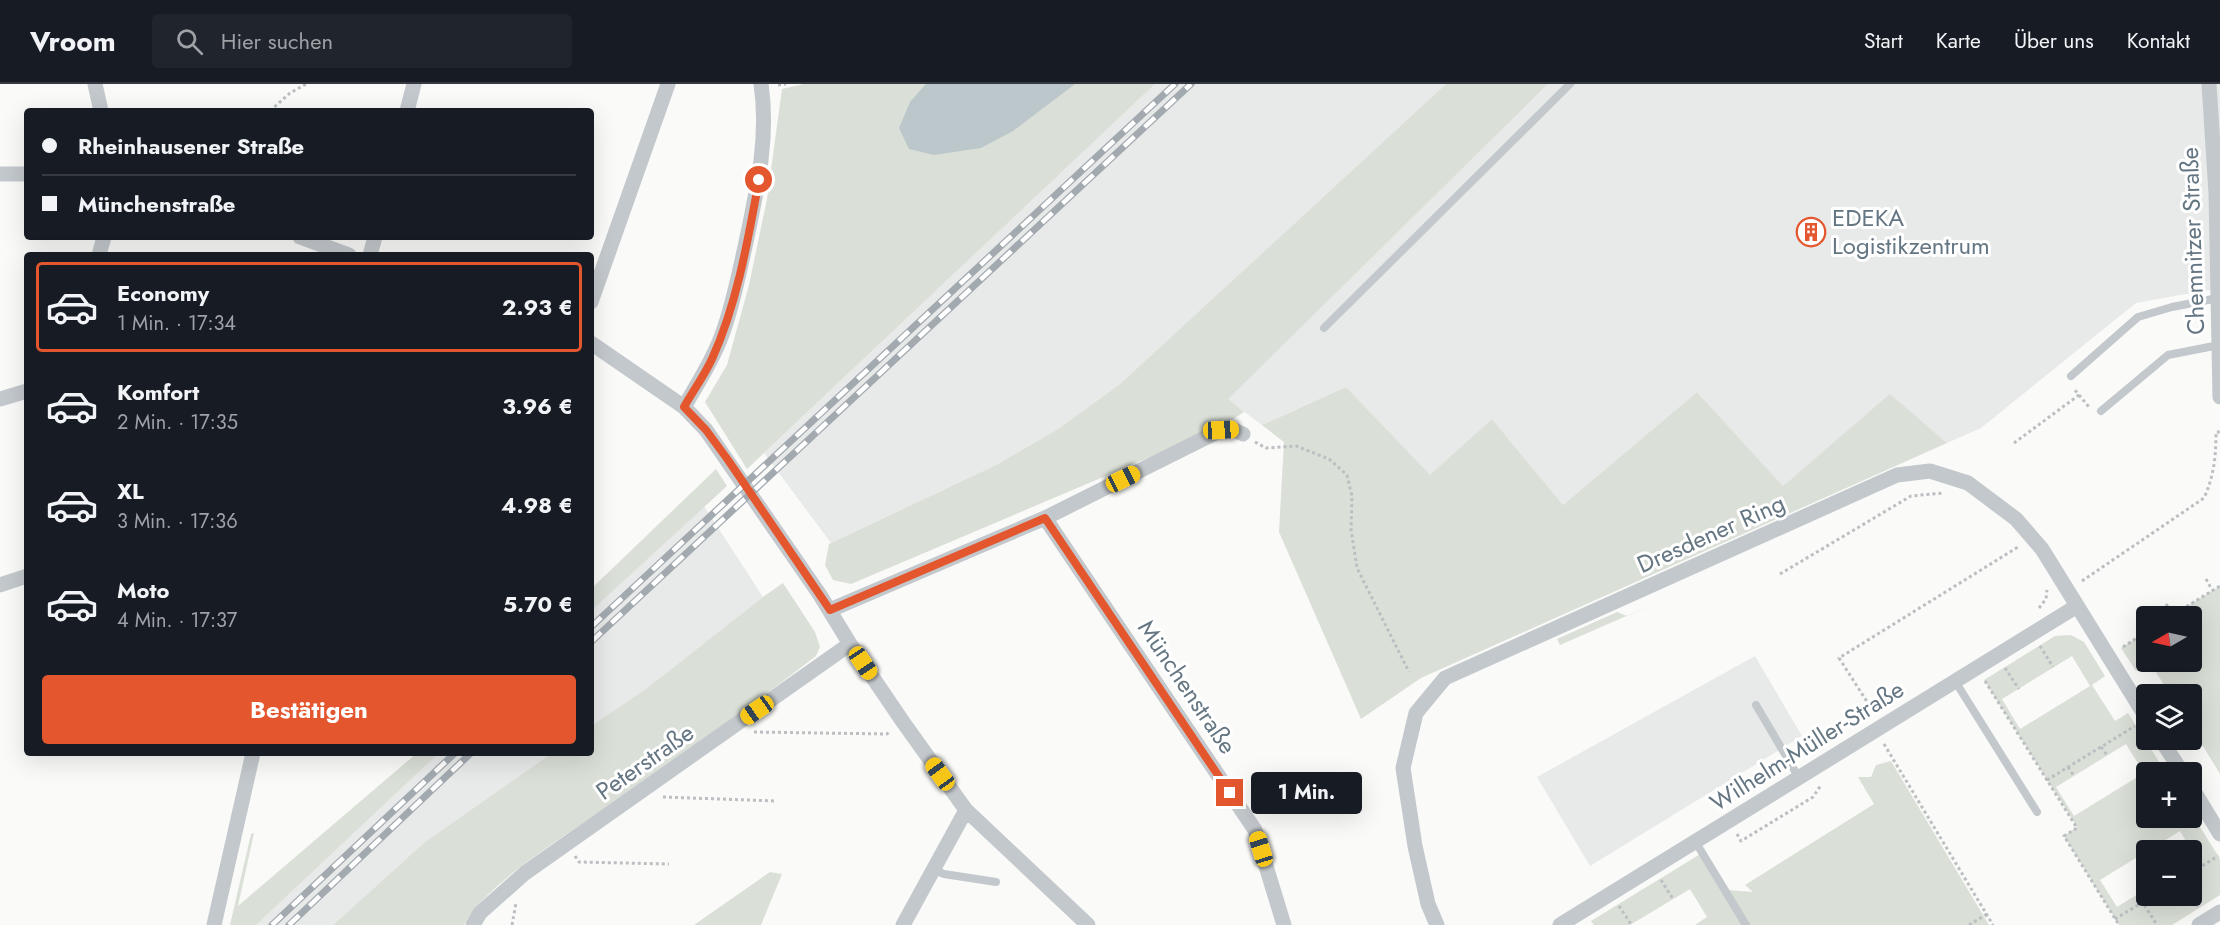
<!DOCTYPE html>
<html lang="de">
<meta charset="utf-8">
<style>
:root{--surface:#171b24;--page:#20242c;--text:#f1f3f6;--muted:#9ea1a6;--line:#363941;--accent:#e4572e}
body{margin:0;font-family:Jost,sans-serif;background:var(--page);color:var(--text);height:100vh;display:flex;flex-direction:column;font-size:22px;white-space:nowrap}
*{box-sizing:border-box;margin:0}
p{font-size:20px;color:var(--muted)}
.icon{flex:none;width:33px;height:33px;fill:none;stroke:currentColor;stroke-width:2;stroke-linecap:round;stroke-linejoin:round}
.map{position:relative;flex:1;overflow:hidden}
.sheet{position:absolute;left:24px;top:168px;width:570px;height:504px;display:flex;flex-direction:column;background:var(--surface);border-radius:6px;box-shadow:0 6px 24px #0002}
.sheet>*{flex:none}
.hud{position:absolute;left:24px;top:24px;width:570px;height:132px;border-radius:6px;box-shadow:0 6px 24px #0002;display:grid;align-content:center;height:132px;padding:0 18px;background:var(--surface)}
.needle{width:39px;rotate:261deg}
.controls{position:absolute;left:2136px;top:522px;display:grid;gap:12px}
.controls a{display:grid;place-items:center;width:66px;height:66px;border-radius:6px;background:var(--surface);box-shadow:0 6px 24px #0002;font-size:30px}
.end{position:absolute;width:27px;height:27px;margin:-14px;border:8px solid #e4572e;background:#fff;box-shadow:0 0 0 3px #fff}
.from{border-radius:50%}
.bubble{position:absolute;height:42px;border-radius:6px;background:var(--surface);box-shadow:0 6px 24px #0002;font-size:20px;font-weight:700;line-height:42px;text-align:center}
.car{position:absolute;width:18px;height:36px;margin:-18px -9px;border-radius:8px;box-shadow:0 0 4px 2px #0007;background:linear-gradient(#f5c518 24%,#345 0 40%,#f5c518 0 76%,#345 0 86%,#f5c518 0)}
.hud b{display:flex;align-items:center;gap:21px;height:57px;font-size:22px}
.hud b+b{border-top:2px solid var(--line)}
.hud i{width:15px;height:15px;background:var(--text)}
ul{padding:10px 0 0;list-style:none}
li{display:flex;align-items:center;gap:18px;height:90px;margin:0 12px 9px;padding:0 6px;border:3px solid transparent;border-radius:6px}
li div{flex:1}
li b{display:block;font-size:22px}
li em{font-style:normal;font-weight:700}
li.current{border-color:var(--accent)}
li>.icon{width:54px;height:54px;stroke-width:1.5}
.cta{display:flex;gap:12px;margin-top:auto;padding:12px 18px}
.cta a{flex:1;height:69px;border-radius:6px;background:var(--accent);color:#fff;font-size:24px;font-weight:700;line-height:69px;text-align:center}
header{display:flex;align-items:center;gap:36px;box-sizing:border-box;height:84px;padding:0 30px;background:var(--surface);border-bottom:2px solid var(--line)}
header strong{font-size:28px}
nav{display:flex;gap:33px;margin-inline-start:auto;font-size:21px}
.search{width:420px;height:54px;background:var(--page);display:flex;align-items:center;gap:15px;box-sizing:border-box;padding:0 21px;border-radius:6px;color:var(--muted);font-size:22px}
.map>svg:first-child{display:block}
</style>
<header>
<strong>Vroom</strong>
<div class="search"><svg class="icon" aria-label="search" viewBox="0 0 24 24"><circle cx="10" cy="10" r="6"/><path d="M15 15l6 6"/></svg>Hier suchen</div>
<nav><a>Start</a><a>Karte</a><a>Über uns</a><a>Kontakt</a></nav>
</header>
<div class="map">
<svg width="2220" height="841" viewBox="0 0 2220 841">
<rect width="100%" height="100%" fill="#fafaf8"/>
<path fill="#e8e9e9" d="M 1155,0 L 1446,0 L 1120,300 L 1058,345 L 996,381 L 831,459 L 764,369 Z
M 1548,0 L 2220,0 L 2220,268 L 2217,207 L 2208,206 L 2136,219 L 1981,344 L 1947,359 L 1890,311 L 1783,402 L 1697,308 L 1563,421 L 1492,335 L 1430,392 L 1346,303 L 1262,341 L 1227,315 Z
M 704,422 L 763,513 L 647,604 L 591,642 L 591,527 Z
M 1755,572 L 1802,652 L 1590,782 L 1537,693 Z
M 439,669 L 552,669 L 425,758 L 333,841 L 256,841 Z"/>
<path fill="#dadfd7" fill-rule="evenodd" d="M 804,0 L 1155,0 L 747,385 L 705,318 L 727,281 L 749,201 L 767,115 L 782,5 Z
M 1446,0 L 1548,0 L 1228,315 L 1244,328 L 1221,343 L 851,500 L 833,496 L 825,481 L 829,460 L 996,381 L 1058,345 L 1120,300 Z
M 1346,303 L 1430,391 L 1492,335 L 1563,421 L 1697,308 L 1783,402 L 1890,310 L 1947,359 L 1421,594 L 1361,635 L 1279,448 L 1284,358 L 1262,341 Z
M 716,385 L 727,402 L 591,527 L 591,505 Z
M 783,499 L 815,548 L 820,563 L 816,572 C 745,627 670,678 596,730 C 559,756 485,801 464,841 L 333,841 L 425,758 L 552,669 L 591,669 L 591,642 L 647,604 L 763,513 Z
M 2220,502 L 2220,690 L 2192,644 L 2192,610 L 2170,610 L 2150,579 L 2136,587 L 2121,564 L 2146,548 L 2146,578 L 2192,578 L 2192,532 L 2171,532 Z
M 1663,516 L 1560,561 L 1557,555 L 1617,528 L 1627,532 Z
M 2071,551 L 2084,558 L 2105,592 L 2092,601 L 2115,637 L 2128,629 L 2163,684 L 2156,688 L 2146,688 L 2146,734 L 2172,734 L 2176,740 L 2186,734 L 2192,734 L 2192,730 L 2220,775 L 2220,811 L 2172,841 L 2119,841 L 2064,752 L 2077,743 L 1984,596 L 2055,552 ZM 2072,572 L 2090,602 L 2020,645 L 2002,615 ZM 2126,660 L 2144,689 L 2074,732 L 2056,703 ZM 2180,747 L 2196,774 L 2192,777 L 2192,812 L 2146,812 L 2146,805 L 2117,823 L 2100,796 Z
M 417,669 L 439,669 L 256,841 L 230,841 L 251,750 L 254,749 L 238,822 Z
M 1891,677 L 1989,841 L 1695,841 L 1707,833 L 1690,805 L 1630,841 L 1594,841 L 1591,837 L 1702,769 L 1728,806 L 1753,808 L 1745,801 L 1874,720 L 1858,693 L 1871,693 L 1876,681 Z
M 770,788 L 782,790 L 761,841 L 694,841 Z"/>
<path fill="#bbc7cb" d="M 926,0 L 1075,0 L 1013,47 L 981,64 L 934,71 L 909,65 L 899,44 L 910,18 Z"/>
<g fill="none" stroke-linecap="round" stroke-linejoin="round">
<path stroke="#bbbfc2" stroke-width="3" stroke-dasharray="3 3" stroke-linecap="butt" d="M 778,1 L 786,0
M 270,27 L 290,9 L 306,0
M 2079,311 L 2089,323
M 1255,358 L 1266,364 L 1296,362 L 1329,375 L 1347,391 L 1352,412 L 1351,445 L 1357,484 L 1409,588
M 2014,359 L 2079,311 L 2074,305
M 1780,490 L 1911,412 L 1943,409
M 2206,495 L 2212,506
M 2082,497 L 2204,414 C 2214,392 2216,372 2216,348 L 2220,348
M 2166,520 L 2173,531
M 2039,524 L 2046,515 L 2047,506
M 2171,532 L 2220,502
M 2040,562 L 2053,583
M 2123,563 L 2146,548
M 2005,584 L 2019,605
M 1985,597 L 2077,744 L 2064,752 L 2119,841
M 1873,627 L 1839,574 L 2018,463
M 754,648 L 887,650 L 890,647
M 1884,660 L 1993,841
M 2101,663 L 2107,671
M 2068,683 L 2074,692
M 2047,696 L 2135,642
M 663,713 L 776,717
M 1737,750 L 1741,757 L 1813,713 L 1821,701
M 575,772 L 579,778 L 669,780
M 2192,788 L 2218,772
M 1661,796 L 1673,815
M 2138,811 L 2157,841
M 2191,812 L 2198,823
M 1619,822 L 1631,840
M 2115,835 L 2153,812
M 512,841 L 516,819
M 1969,841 L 1987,830"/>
<path stroke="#c3c8cc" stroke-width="8" d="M 1324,244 L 1570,0
M 2071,292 L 2138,233 L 2172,223 L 2218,214
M 2101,327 L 2168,271 L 2219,261
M 1955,597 L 2037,728
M 1756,621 L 1799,694
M 1695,757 L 1746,841
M 934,786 L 944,790 L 996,798"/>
<path stroke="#c3c8cc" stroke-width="15" d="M 95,0 L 101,27
M 2209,0 L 2216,109 L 2220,313
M 407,27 L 414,0
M 0,90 L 27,90
M 300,153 L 349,171
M 99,171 L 104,153
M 370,171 L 375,153
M 591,218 L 668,0
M 591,259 L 684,323 L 706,346 L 820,511 L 850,560 L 903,638 L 966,726 L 1088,841
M 0,315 L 27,307
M 684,323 C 699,297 716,271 725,242 C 734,215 740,186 746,158 C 757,106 769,53 761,0
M 1045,434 L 1255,746 L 1284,841
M 0,501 L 27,492
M 830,526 L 1045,434 L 1221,346 L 1234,346 L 1243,350
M 2161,656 L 2182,688
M 2192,704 L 2220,750
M 214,841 L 253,669
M 473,841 L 480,829 L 525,789 L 850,560
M 903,841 L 966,726
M 1437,841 L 1428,820 L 1415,762 L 1403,684 L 1416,629 L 1445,594 L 1897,391 L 1930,387 L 1968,399 L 2016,435 L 2042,465 L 2146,633
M 1560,841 L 2077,522
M 2199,841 L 2220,828"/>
<g stroke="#a2aab0" stroke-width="7">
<path id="rail" d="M 591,543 L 1175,0
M 591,558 L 1191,0
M 272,841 L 455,669
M 289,841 L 471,669"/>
</g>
<use href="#rail" stroke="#fff" stroke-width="4.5" stroke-dasharray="14" stroke-linecap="butt"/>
</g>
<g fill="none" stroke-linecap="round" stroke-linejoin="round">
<path stroke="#e4572e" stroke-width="8" d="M 759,96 C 748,156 737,220 712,275 C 704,292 693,307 684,323 L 706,346 L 728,376 L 830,526 L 1045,434 L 1230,709"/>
</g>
<defs>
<g id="building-ring" transform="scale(1.5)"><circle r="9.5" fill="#fff" stroke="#e4572e" stroke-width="1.5"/><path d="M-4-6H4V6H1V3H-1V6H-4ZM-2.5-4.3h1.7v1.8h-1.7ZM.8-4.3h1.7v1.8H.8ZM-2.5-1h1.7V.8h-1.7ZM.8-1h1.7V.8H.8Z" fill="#e4572e"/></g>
</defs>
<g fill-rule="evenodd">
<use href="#building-ring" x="1811" y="148"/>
</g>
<g text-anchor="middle" stroke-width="6" stroke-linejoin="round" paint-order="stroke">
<g font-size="24" fill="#657683" stroke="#fff" text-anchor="start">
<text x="1832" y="142">EDEKA<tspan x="1832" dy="28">Logistikzentrum</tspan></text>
</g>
<g font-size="24" fill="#657683" stroke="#fff">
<text transform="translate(2193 157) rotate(-92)" y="8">Chemnitzer Straße</text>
<text transform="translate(1711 450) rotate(-24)" y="8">Dresdener Ring</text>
<text transform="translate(1187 603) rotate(56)" y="8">Münchenstraße</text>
<text transform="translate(1807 662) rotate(-32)" y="8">Wilhelm-Müller-Straße</text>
<text transform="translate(645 678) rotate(-35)" y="8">Peterstraße</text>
</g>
</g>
</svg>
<div class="controls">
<a><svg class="needle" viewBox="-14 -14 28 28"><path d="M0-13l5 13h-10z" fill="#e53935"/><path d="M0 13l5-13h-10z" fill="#9ea1a6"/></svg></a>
<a><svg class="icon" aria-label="layers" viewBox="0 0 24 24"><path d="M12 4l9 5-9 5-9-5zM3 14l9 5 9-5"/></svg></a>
<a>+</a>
<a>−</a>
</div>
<i class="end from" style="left:759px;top:96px"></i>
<i class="end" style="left:1230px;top:709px"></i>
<div class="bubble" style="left:1251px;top:688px;width:111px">1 Min.</div>
<i class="car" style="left:1221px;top:346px;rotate:87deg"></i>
<i class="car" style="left:1123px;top:395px;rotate:64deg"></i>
<i class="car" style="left:863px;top:579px;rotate:146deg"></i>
<i class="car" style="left:757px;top:626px;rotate:235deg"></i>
<i class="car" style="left:940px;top:690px;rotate:324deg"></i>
<i class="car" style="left:1261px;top:765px;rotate:343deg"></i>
<div class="hud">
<b><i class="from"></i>Rheinhausener Straße</b>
<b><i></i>Münchenstraße</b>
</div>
<section class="sheet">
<ul>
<li class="current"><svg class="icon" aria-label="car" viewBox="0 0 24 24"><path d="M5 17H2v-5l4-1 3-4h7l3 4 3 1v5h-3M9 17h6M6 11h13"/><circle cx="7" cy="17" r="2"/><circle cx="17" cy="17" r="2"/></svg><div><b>Economy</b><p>1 Min. · 17:34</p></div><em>2.93 €</em></li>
<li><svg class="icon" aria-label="car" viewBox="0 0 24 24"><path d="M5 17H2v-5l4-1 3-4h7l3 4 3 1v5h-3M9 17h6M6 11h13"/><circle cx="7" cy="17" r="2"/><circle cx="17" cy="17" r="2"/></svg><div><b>Komfort</b><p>2 Min. · 17:35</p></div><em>3.96 €</em></li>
<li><svg class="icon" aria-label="car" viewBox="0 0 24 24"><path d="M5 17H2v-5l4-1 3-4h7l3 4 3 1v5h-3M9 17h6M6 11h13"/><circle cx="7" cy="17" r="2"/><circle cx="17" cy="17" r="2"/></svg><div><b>XL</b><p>3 Min. · 17:36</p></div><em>4.98 €</em></li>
<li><svg class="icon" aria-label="car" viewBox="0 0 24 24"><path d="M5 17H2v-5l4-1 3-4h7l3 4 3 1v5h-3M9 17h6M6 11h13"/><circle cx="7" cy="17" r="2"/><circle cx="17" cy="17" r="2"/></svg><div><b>Moto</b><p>4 Min. · 17:37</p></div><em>5.70 €</em></li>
</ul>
<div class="cta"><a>Bestätigen</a></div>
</section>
</div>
